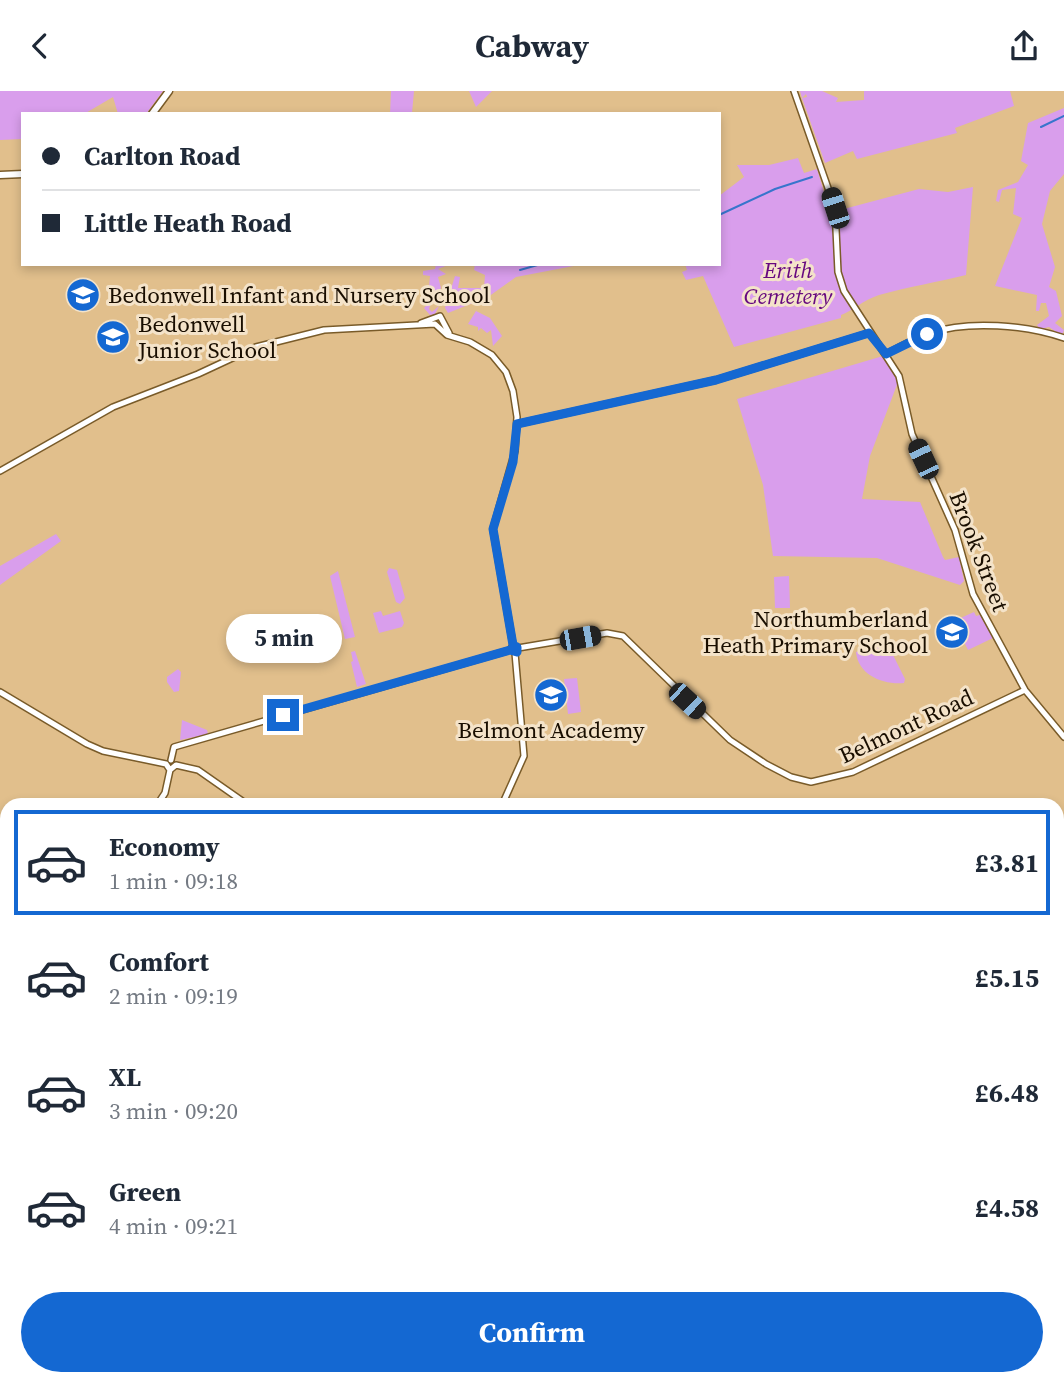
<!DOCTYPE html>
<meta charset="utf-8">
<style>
:root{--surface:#fff;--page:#f6f6f7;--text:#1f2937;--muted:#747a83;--line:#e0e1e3;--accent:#1468d2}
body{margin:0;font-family:"Source Serif 4",serif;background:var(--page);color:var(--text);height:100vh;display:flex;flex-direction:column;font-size:26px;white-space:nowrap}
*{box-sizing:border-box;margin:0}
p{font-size:23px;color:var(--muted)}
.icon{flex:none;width:38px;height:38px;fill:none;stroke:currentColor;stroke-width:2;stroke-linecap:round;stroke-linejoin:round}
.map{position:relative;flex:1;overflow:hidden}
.details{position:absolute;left:0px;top:707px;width:1064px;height:588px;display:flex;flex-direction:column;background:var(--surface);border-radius:21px 21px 0 0;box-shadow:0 4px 10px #0003}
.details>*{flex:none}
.top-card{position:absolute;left:21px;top:21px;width:700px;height:154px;border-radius:0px;box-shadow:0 4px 10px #0003;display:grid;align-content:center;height:154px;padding:0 21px;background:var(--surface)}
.end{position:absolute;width:32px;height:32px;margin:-16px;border:9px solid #1468d2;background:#fff;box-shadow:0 0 0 4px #fff}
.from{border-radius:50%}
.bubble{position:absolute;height:49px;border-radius:24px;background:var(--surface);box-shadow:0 4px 10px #0003;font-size:23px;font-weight:700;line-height:49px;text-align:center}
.car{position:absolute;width:21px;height:42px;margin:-21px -10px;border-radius:9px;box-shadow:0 0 5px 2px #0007;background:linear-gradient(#222 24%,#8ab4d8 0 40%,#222 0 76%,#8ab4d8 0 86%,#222 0)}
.top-card b{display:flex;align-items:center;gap:24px;height:66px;font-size:26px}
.top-card b+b{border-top:2px solid var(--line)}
.top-card i{width:18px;height:18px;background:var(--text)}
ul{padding:12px 0 0;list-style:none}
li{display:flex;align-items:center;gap:21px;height:105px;margin:0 14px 10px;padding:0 7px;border:4px solid transparent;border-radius:0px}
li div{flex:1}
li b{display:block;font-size:26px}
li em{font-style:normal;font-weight:700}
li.active{border-color:var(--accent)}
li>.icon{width:63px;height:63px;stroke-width:1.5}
.action{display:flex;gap:14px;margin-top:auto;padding:14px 21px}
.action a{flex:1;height:80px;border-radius:42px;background:var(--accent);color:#fff;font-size:28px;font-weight:700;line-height:80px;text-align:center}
header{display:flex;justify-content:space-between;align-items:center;height:91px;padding:0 21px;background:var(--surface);font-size:32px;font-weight:700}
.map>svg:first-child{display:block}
</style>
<header><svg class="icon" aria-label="back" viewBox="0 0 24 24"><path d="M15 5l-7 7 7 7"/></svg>Cabway<svg class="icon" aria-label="share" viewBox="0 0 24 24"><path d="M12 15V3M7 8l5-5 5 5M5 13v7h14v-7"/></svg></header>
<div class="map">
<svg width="1064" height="1295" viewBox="0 0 1064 1295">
<rect width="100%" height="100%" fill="#e1bf8c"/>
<path fill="#d99eec" d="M 0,0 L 163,0 L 146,23 L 118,23 L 113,6 L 84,23 L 23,23 L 23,48 L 0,49 Z
M 391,0 L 414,0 L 412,22 L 390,23 Z
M 469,0 L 492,0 L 476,16 Z
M 800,0 L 822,0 L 838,7 L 836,11 L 864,9 L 864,0 L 1010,0 L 1014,15 L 955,37 L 957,42 L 857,68 L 853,60 L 825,72 L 802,7 L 807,6 L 806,3 L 802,7 Z
M 1064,17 L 1064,83 L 1050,100 L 1042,133 L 1055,176 L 1049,196 L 1056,200 L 1062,225 L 1055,232 L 1064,239 L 1062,245 L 1049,236 L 1040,238 L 1037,234 L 1049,225 L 1046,212 L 1041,212 L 1039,220 L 1036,220 L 1037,204 L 995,195 L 1022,127 L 1013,123 L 1016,97 L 1002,99 L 999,111 L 996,110 L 998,99 L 1018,91 L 1028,74 L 1021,70 L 1028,32 Z
M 798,67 L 804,82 L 817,78 L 833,131 L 840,119 L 919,98 L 948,101 L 973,96 L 966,184 C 938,191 907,196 879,204 C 863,209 852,220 841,224 L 841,227 L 734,256 L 703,185 L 686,189 L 682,181 L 687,179 L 685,173 L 719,173 L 719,105 L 744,86 L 737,74 L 769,74 Z
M 436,173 L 448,174 L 438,178 L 446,183 L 438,186 L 441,197 L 436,203 L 441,206 L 434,205 L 433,208 L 439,211 L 431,212 L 429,218 L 432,221 L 439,215 L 435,223 L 430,224 L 424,217 L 428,213 L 426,196 L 429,196 L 430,185 L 423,184 L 423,180 L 435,178 Z
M 475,173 L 584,173 L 516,186 L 488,206 L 448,222 L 445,217 L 455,185 L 460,186 L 458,197 L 484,197 L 485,184 L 474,179 Z
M 476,220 L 490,227 L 502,245 L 493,255 L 491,239 L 487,242 L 481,237 L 478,240 L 478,236 L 468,233 Z
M 883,265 L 898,291 L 870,365 L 862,408 L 920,411 L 943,466 L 945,469 L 959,466 L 964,490 L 960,494 L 877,467 L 773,465 L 763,394 L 737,308 Z
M 56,443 L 61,450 L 0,494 L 0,475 Z
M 389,477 L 397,479 L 405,507 L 400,513 L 396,511 L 387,481 Z
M 338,480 L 355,546 L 345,548 L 330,485 Z
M 789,485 L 790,517 L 775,517 L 774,486 Z
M 381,520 L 383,525 L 400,520 L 404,532 L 402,536 L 379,542 L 373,522 Z
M 974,521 L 976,525 L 980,524 L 993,547 L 968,559 L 954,530 Z
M 886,550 L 905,588 L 904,592 C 883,594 858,584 856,561 Z
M 355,560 L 366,593 L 357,596 L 351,571 L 353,570 L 351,561 Z
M 178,578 L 181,581 L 179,600 L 174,601 L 167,591 L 167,586 Z
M 577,587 L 581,621 L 568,623 L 564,588 Z
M 182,629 L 207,639 L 208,643 L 180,649 Z
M 599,1288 L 658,1288 L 657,1295 L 598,1295 Z"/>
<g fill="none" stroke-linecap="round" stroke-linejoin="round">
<path stroke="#3775cc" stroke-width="2" d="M 1041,36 L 1064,25
M 719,124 L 775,98 L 812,86
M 520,179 L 541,173"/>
<g stroke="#795b29" stroke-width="8">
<path id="secondary" d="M 794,0 L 835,117 L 838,181 L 844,200 L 899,285 L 912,343 L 955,439 L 973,503 L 1025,599 L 1064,646
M 421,232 L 440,225 L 449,242
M 886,263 C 900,256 915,247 930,242 C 969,229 1026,234 1064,247
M 517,333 L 716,289 L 869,242
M 0,380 L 113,316 L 198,283 L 256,256 L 324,239 L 435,233 L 447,244 L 470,251 L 492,264 L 506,281 L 513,300 L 517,326 L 515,360 L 493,438 L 513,554 L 510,559
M 518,557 L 607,542 L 623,545 L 730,649 L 766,673 L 791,686 L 811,691 L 853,681 L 1025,599
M 0,601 L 87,653 L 103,660 L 166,673 L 170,679
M 171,669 L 174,656 L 510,559
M 170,679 L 176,674 L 198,679 L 248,714
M 157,714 L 165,702 L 170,679
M 502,714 L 524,665 L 515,562 L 518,557
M 1057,1137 L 1064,1128
M 1057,1227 L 1064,1248
M 798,1288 L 802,1295
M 12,1295 L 14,1288
M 256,1295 L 262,1288
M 564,1295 L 569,1288"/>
</g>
<g stroke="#795b29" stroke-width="9">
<path id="primary" d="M 152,23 L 169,0
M 0,84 L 23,83
M 1057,785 L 1064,770
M 810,1295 L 812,1288"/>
</g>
<use href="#secondary" stroke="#fff" stroke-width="5"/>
<use href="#primary" stroke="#fff" stroke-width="6"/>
<path stroke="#876f4d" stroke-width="2" stroke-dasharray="3.5 7" stroke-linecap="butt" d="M 1057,1062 L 1064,1062
M 0,1143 L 7,1144"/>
</g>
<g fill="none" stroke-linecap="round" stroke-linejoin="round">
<path stroke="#1468d2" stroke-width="9" d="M 283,624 L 510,559 L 517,561 L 517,556 L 513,554 L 493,438 L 513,371 L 517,333 L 716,289 L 869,242 L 886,263 L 927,243"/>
</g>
<defs>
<g id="school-disc" transform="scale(1.75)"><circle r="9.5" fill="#1468d2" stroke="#f4e3c9"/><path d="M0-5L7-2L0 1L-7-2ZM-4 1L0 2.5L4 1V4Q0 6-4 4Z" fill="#fff"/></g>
</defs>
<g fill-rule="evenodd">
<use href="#school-disc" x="83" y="204"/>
<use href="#school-disc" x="113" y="246"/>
<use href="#school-disc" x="952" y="541"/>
<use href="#school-disc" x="551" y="604"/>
</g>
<g text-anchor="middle" stroke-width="6" stroke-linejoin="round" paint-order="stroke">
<g font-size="23" font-style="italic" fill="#67097f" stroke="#f4e3c9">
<text x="788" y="187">Erith<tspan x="788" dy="26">Cemetery</tspan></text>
</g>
<g font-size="23" fill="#190e00" stroke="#f4e3c9" text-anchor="start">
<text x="108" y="212">Bedonwell Infant and Nursery School</text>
<text x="138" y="241">Bedonwell<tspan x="138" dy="26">Junior School</tspan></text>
<text x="928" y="536" text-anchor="end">Northumberland<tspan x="928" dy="26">Heath Primary School</tspan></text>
<text x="551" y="647" text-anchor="middle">Belmont Academy</text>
</g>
<g font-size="23" fill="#190e00" stroke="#f4e3c9">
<text transform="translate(979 460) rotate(69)" y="8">Brook Street</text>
<text transform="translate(906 635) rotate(-25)" y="8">Belmont Road</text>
</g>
</g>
</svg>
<i class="end from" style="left:927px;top:243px"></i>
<i class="end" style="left:283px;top:624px"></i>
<div class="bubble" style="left:226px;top:523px;width:116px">5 min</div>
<i class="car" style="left:835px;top:117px;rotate:342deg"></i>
<i class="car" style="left:923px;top:368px;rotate:335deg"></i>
<i class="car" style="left:580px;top:547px;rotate:80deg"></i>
<i class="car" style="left:687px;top:610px;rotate:133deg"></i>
<div class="top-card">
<b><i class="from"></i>Carlton Road</b>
<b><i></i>Little Heath Road</b>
</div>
<section class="details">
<ul>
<li class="active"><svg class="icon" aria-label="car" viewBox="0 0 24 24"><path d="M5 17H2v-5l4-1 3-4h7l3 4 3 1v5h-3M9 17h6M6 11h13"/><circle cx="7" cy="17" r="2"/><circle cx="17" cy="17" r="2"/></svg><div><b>Economy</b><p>1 min · 09:18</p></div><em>£3.81</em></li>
<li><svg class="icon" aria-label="car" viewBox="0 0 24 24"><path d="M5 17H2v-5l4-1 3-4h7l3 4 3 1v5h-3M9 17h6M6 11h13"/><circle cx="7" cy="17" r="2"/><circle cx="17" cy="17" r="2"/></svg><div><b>Comfort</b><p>2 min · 09:19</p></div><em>£5.15</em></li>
<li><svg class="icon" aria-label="car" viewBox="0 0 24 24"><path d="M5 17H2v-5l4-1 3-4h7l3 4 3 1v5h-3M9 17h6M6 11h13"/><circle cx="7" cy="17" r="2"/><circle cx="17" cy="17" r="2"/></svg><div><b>XL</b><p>3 min · 09:20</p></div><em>£6.48</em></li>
<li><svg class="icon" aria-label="car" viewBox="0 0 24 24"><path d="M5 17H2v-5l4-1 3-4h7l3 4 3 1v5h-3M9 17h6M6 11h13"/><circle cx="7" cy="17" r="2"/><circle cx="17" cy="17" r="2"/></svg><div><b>Green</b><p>4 min · 09:21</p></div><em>£4.58</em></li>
</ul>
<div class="action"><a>Confirm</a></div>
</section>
</div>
